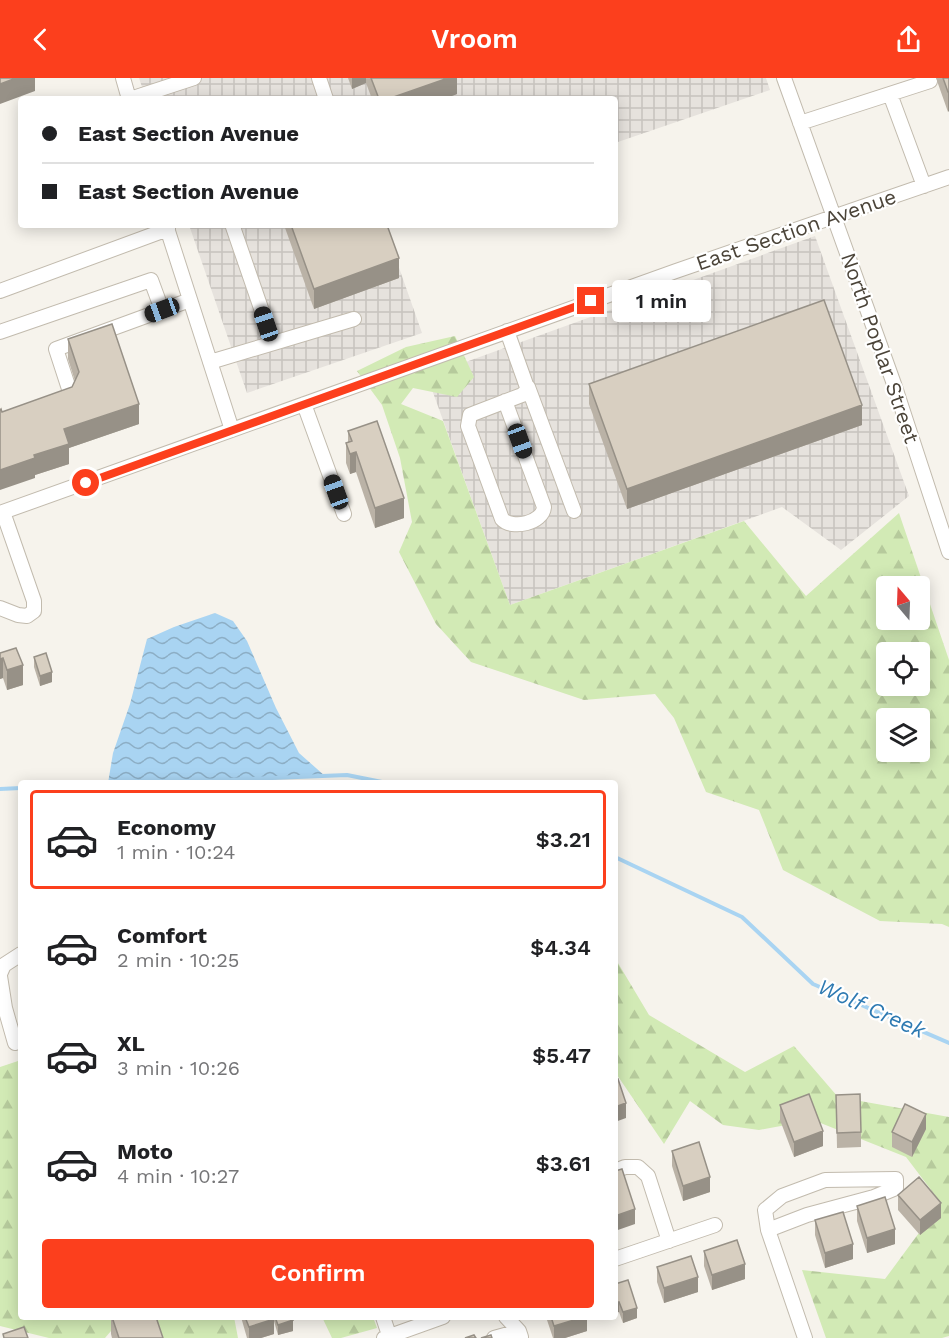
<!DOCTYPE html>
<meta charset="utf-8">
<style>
:root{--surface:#fff;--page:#f2f2f2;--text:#202124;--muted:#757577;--line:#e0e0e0;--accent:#fc3f1d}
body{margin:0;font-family:"Work Sans",sans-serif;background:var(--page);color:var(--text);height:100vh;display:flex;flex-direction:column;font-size:22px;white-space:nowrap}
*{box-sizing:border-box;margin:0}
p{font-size:20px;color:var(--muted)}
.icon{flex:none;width:33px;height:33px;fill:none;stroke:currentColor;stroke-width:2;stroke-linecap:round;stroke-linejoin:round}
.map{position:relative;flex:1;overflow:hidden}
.panel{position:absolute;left:18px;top:702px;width:600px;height:540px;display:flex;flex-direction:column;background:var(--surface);border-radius:6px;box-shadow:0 3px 15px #0003}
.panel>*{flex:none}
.top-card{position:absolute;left:18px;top:18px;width:600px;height:132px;border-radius:6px;box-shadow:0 3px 15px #0003;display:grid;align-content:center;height:132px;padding:0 24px;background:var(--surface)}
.needle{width:39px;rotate:341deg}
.buttons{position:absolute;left:876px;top:498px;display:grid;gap:12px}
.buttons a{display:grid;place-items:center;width:54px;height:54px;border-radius:6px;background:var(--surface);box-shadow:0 3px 15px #0003;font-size:30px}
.end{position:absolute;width:27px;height:27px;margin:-14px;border:8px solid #fc3f1d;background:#fff;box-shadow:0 0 0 3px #fff}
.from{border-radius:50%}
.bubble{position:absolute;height:42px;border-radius:6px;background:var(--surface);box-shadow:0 3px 15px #0003;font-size:20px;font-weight:600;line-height:42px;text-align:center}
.car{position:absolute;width:18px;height:36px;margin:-18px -9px;border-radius:8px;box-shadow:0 0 4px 2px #0007;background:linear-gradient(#222 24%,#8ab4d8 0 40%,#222 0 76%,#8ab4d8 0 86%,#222 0)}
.top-card b{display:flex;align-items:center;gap:21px;height:57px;font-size:22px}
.top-card b+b{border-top:2px solid var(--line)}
.top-card i{width:15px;height:15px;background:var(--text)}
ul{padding:10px 0 0;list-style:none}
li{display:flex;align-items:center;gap:18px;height:99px;margin:0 12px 9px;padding:0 12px;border:3px solid transparent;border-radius:6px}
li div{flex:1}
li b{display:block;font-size:22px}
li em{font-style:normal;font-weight:600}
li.active{border-color:var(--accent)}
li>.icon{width:54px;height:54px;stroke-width:1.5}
.primary-button{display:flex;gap:12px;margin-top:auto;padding:12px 24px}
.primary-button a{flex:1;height:69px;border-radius:6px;background:var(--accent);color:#fff;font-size:24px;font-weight:600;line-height:69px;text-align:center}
header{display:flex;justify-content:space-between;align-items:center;height:78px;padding:0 24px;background:var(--accent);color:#fff;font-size:27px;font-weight:600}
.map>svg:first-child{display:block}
</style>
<header><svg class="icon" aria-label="back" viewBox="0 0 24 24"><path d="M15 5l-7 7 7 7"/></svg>Vroom<svg class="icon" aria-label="share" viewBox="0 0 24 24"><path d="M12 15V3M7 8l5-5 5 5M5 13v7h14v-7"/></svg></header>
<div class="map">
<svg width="949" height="1260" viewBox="0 0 949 1260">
<defs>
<pattern id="industrial-grid" width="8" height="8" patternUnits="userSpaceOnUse" patternTransform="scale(1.5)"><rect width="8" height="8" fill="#e6e2dd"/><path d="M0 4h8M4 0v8" fill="none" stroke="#c7c3be"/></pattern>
<pattern id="forest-firs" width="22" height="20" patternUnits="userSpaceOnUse" patternTransform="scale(1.5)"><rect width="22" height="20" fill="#d2eab5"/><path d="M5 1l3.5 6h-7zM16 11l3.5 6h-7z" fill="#b6ca9c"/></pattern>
<pattern id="water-waves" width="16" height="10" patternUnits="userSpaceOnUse" patternTransform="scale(1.5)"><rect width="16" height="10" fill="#a9d4f2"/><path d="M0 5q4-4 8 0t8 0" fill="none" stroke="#8caec5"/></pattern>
</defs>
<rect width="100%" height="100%" fill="#f6f3ec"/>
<path fill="url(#industrial-grid)" d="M 139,0 L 766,0 L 770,12 L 615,65 L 615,21 L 146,21 Z
M 189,147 L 384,147 L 422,255 L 247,315 Z
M 815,158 L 909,418 L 841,472 L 782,429 L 510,527 L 427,298 Z"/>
<path fill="url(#forest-firs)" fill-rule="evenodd" d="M 455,258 L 474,299 L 457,319 L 413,310 L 401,326 L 443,343 L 510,527 L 744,443 L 806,518 L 899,435 L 949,582 L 949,849 L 942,846 L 880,843 L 783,792 L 759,732 L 706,714 L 674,640 L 655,616 L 584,622 L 471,584 L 436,546 L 399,474 L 412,444 L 400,380 L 382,327 L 357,293 L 406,269 ZM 886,508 L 920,508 L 920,542 L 886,542 ZM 886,574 L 920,574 L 920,608 L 886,608 ZM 886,640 L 920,640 L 920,674 L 886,674 Z
M 615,880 L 649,937 L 745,994 L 794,968 L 838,1019 L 949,1039 L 949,1258 L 942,1260 L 826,1260 L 802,1192 L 885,1201 L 941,1125 L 906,1079 L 813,1042 L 759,1052 L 723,1047 L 690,1023 L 664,1066 L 615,994 Z
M 21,982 L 21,1239 L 123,1239 L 105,1260 L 49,1260 L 0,1248 L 0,989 Z
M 128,1239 L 234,1239 L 238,1260 L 162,1260 Z
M 322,1239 L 373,1239 L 377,1250 L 341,1260 L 332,1260 Z"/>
<path fill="url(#water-waves)" d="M 215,535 L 233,543 L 247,563 L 276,630 L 299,675 L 325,698 L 108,705 L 113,675 L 130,626 L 147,561 L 174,549 Z"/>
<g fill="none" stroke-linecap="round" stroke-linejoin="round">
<path stroke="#a9d4f2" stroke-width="4" d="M 151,705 L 347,697 L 387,705
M 0,711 L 21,710
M 615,779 L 742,839 L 813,906 L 949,965"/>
<g stroke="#c2bbae" stroke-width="16">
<path id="minor" d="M 123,0 L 129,21
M 319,0 L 326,21
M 784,0 L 894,306 L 949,474
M 890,16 L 924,108
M 130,21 L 194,0
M 800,45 L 930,3
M 166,147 L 232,352
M 233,149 L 273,265
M 0,213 L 168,151
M 0,254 L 151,202 L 162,232
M 210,284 L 354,241
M 528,309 L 574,433
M 505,323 L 544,429 C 543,445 512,452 502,441 L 468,348 L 470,337 L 475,335 L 522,317 L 528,312 L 507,253
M 304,326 L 344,436
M 68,327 L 70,326 L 71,317 L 56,271 L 190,222
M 0,435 L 676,193 L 949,99
M 0,530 L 18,537 L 27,538 L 34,533 L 34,523 L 3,434
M 0,896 L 4,887 L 21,876
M 0,898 L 5,930 L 15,965
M 615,1093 L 625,1089 L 638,1089 L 648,1098 L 669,1163
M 896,1101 L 896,1110 L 874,1119 L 807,1137 L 768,1152 L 765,1132 L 782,1118 L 825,1102 Z
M 768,1152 L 805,1260
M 615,1181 L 715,1147
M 383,1239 L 390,1260
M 506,1239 L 519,1253 L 521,1259
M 384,1260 L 443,1239
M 494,1260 L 519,1253"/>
</g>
<use href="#minor" stroke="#fff" stroke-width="14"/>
</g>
<path fill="#bab2a6" d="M 348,0 L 457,0 L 457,16 L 444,21 L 372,21 L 366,5 L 352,11 Z
M 936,0 L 949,0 L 948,34 Z
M 284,147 L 387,147 L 399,200 L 314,231 Z
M 68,261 L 139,346 L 69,370 L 69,386 L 35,397 L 35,400 L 2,334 L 72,309 L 75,303 L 68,281 Z
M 589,306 L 862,347 L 627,431 L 589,326 Z
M 348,353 L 404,440 L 375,450 L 356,394 L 350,396 L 346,385 L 346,365 L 348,364 Z
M 0,575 L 23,607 L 7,612 L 3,600 L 0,601 Z
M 34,579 L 52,604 L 40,608 L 34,589 Z
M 836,1017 L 861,1054 L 861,1069 L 837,1070 Z
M 780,1027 L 823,1068 L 794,1079 L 780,1042 Z
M 926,1051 L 912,1079 L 892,1069 L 892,1054 Z
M 672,1073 L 710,1114 L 683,1123 L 672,1088 Z
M 898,1117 L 941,1140 L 920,1157 L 898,1132 Z
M 857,1128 L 895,1166 L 867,1175 L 857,1143 Z
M 815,1142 L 853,1181 L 825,1190 L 815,1157 Z
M 704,1173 L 745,1201 L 712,1212 L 704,1188 Z
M 657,1189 L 698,1214 L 664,1225 L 657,1204 Z
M 615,1206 L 637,1240 L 623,1245 L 619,1234 L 615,1235 Z
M 111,1239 L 156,1239 L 163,1260 L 112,1260 L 111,1256 Z
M 241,1239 L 273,1239 L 274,1240 L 274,1239 L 291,1239 L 293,1253 L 278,1257 L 274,1243 L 274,1256 L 261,1260 L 247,1260 Z
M 546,1239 L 587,1239 L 587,1253 L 565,1260 L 553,1260 Z"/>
<path fill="#979187" d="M 16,0 L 35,0 L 35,13 L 0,26 L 0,6 Z
M 352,0 L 366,0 L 366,5 L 352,11 Z
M 448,0 L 457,0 L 457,16 L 444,21 L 388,21 Z
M 948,14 L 949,14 L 949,33 L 948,34 Z
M 399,180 L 399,200 L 314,231 L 314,211 Z
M 139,326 L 139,346 L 69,370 L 69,386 L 35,397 L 35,400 L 0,412 L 0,392 L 64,351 Z
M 862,327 L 862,347 L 627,431 L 627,411 Z
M 356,374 L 356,394 L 350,396 L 350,376 Z
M 404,420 L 404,440 L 375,450 L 375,430 Z
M 3,580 L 3,600 L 0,601 L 0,581 Z
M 23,587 L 23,607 L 7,612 L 7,592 Z
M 52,594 L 52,604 L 40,608 L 40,598 Z
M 626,1025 L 626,1040 L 615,1044 L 615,1029 Z
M 926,1036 L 926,1051 L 912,1079 L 912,1064 Z
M 823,1053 L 823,1068 L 794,1079 L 794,1064 Z
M 710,1099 L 710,1114 L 683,1123 L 683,1108 Z
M 941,1125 L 941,1140 L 920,1157 L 920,1142 Z
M 635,1131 L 635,1146 L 615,1153 L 615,1138 Z
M 895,1151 L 895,1166 L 867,1175 L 867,1160 Z
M 853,1166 L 853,1181 L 825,1190 L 825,1175 Z
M 745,1186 L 745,1201 L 712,1212 L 712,1197 Z
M 698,1199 L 698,1214 L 664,1225 L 664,1210 Z
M 619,1224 L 619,1234 L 615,1235 L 615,1225 Z
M 637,1230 L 637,1240 L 623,1245 L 623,1234 Z
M 584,1239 L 587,1239 L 587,1253 L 565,1260 L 554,1260 L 554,1248 Z
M 274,1241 L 274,1256 L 261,1260 L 249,1260 L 249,1249 Z
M 293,1242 L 293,1253 L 278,1257 L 278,1247 Z"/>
<path fill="#d8cfc1" stroke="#979187" stroke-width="1.5" d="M 0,0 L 16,0 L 0,6 Z
M 371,0 L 448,0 L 388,21 L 379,21 Z
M 943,0 L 949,0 L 949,14 L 948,14 Z
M 291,147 L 387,147 L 399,180 L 314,211 Z
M 824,222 L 862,327 L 627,411 L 589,306 Z
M 112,246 L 139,326 L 64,351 L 69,366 L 34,377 L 35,380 L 0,392 L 0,332 L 1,331 L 2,334 L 72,309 L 79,294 L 68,261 Z
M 377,343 L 404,420 L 375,430 L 356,374 L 350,376 L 346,365 L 352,363 L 348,353 Z
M 16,570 L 23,587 L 7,592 L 3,580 L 0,581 L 0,575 Z
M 46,575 L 52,594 L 40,598 L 34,579 Z
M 618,1001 L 626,1025 L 615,1029 L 615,1002 Z
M 809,1016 L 823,1053 L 794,1064 L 780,1027 Z
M 860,1016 L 861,1054 L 837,1055 L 836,1017 Z
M 905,1026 L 926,1036 L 912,1064 L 892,1054 Z
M 699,1064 L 710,1099 L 683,1108 L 672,1073 Z
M 622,1091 L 635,1131 L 615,1138 L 615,1093 Z
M 919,1099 L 941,1125 L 920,1142 L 898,1117 Z
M 885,1119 L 895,1151 L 867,1160 L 857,1128 Z
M 843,1134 L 853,1166 L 825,1175 L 815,1142 Z
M 737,1162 L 745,1186 L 712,1197 L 704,1173 Z
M 691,1178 L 698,1199 L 664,1210 L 657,1189 Z
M 628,1202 L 637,1230 L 623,1234 L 619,1224 L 615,1225 L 615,1206 Z
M 112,1239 L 156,1239 L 163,1260 L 119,1260 Z
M 245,1239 L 273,1239 L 274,1241 L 249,1249 Z
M 275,1239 L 291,1239 L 293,1242 L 278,1247 Z
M 551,1239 L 584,1239 L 554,1248 Z
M 24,1249 L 28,1260 L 4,1260 L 3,1256 Z
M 474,1257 L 476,1260 L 465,1260 Z
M 491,1257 L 492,1260 L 481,1260 Z"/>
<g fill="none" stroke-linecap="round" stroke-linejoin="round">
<path stroke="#fc3f1d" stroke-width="8" d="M 86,405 L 591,223"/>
</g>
<g text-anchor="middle" stroke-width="4.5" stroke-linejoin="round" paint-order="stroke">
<g font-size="21" fill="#4b4439" stroke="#fff">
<text transform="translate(796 152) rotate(-19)" y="7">East Section Avenue</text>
<text transform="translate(880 270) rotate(71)" y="7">North Poplar Street</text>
</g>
<g font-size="22" font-style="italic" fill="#2e7ab2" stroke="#fff">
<text transform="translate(872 930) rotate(24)" y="8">Wolf Creek</text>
</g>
</g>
</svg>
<div class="buttons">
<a><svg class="needle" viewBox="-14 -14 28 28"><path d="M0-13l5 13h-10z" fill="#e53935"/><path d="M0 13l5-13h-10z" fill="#757577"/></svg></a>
<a><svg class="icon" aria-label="locate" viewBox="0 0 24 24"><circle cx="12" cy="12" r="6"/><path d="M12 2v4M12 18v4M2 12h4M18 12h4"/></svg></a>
<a><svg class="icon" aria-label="layers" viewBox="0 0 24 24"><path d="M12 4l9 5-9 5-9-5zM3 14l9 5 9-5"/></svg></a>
</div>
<i class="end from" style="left:86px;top:405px"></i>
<i class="end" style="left:591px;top:223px"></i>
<div class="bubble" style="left:612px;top:202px;width:99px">1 min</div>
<i class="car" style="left:162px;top:232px;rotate:250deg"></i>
<i class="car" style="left:266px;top:246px;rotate:341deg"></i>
<i class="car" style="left:520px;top:363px;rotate:160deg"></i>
<i class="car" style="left:336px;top:414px;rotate:340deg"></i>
<div class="top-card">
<b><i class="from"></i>East Section Avenue</b>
<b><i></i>East Section Avenue</b>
</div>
<section class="panel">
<ul>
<li class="active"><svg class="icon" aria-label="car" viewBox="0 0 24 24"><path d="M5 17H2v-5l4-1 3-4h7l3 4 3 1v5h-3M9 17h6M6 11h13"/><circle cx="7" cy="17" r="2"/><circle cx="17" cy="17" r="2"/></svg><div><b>Economy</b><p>1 min · 10:24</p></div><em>$3.21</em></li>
<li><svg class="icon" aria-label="car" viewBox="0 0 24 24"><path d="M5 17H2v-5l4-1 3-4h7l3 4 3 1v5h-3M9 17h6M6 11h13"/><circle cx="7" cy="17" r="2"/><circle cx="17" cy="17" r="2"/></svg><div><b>Comfort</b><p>2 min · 10:25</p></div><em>$4.34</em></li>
<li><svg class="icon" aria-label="car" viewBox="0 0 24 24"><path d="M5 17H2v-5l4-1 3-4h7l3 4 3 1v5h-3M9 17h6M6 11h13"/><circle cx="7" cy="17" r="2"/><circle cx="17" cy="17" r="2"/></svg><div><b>XL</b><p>3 min · 10:26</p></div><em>$5.47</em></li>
<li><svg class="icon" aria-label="car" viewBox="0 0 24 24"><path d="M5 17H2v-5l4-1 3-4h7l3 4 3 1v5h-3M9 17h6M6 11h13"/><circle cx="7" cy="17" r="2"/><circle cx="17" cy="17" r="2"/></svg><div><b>Moto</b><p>4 min · 10:27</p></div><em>$3.61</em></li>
</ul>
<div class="primary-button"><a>Confirm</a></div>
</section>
</div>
